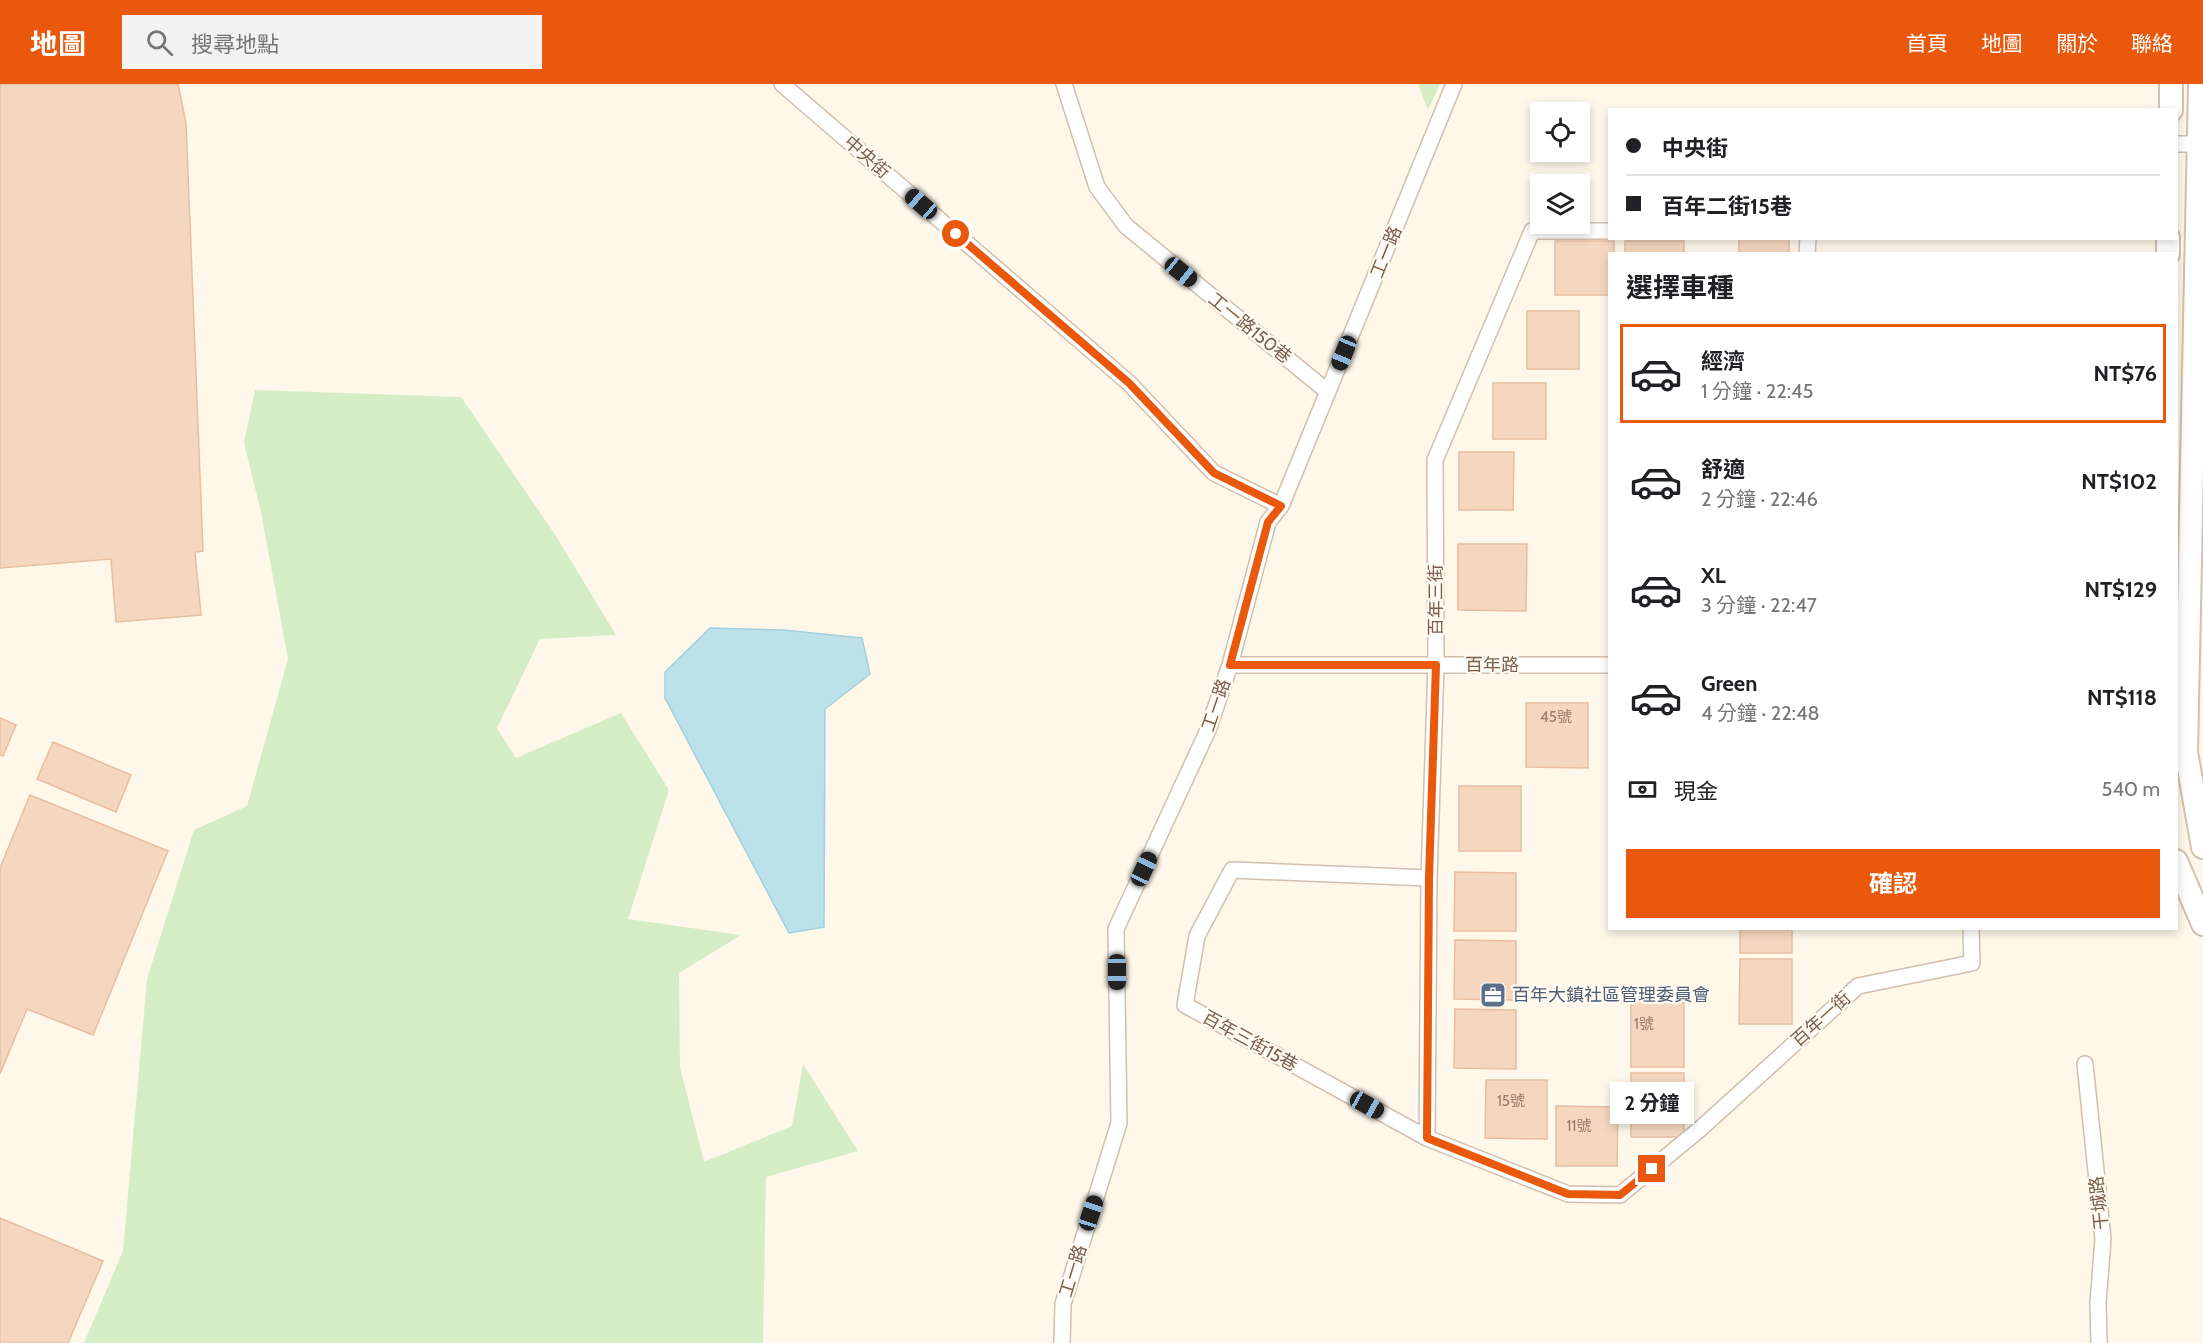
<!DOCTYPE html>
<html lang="zh-TW">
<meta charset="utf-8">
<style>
:root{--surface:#fff;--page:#f2f2f2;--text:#202124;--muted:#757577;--line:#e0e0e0;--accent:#ea580c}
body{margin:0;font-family:Cabin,"Noto Sans TC",sans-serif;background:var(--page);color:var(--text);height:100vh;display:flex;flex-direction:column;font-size:22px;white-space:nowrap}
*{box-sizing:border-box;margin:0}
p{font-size:20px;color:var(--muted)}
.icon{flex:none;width:33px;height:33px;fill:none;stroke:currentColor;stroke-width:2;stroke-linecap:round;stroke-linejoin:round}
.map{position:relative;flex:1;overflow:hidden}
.details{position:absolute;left:1608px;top:168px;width:570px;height:678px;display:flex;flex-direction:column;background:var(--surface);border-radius:0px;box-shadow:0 3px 9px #0003}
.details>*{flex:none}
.top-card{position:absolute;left:1608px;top:24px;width:570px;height:132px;border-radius:0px;box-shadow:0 3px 9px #0003;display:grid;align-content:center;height:132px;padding:0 18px;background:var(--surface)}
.tools{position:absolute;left:1530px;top:18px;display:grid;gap:12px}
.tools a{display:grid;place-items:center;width:60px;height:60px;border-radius:0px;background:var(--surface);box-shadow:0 3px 9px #0003;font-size:30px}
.end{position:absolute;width:27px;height:27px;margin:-14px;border:8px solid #ea580c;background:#fff;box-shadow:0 0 0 3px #fff}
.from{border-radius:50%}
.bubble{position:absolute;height:42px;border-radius:0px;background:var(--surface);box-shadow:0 3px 9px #0003;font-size:20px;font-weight:700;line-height:42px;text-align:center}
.car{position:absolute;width:18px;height:36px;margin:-18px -9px;border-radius:8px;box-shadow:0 0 4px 2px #0007;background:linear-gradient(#222 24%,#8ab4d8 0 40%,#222 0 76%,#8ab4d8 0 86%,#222 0)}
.top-card b{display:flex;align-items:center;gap:21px;height:57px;font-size:22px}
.top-card b+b{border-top:2px solid var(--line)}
.top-card i{width:15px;height:15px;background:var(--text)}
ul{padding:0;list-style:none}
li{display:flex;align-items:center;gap:18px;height:99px;margin:0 12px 9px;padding:0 6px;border:3px solid transparent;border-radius:0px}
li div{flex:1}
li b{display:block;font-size:22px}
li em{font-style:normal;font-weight:700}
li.current{border-color:var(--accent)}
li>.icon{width:54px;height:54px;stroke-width:1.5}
h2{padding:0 18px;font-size:27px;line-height:72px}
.pay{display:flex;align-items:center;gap:15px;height:66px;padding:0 18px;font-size:22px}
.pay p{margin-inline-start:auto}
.cta{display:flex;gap:12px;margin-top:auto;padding:12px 18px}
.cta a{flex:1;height:69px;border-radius:0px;background:var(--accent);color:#fff;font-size:24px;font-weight:700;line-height:69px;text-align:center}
header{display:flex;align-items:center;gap:36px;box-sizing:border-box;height:84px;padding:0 30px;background:var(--accent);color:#fff}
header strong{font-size:28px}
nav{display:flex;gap:33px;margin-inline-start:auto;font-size:21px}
.search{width:420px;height:54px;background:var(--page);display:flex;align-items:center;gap:15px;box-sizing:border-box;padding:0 21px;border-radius:0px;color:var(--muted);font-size:22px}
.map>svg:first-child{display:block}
</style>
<header>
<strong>地圖</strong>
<div class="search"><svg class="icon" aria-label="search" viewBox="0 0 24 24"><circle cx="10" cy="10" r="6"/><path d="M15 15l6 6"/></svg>搜尋地點</div>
<nav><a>首頁</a><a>地圖</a><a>關於</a><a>聯絡</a></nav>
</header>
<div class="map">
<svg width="2203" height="1259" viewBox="0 0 2203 1259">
<rect width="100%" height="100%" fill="#fef7ea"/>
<path fill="#d5edc7" d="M 1418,0 L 1440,0 L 1428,26 Z
M 255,306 L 461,313 L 556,452 L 616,551 L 540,555 L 497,644 L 516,674 L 621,629 L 669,706 L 628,835 L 741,851 L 679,889 L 680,983 L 704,1078 L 792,1042 L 803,980 L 858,1067 L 766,1093 L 763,1259 L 84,1259 L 123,1167 L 147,895 L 194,746 L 247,722 L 288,575 L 261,428 L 244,359 Z"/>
<path fill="#bce1e9" stroke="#a2d0dc" stroke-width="1.5" d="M 710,544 L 783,546 L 862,554 L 870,590 L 825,625 L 824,843 L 789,849 L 665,614 L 665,588 Z"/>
<path fill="#f5d7c0" stroke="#e9be9f" stroke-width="1.5" d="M 0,0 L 178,0 L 186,39 L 203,467 L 195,468 L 201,531 L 116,538 L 111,475 L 0,484 Z
M 1739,155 L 1789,155 L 1789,170 L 1739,170 Z
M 1555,157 L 1614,157 L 1614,170 L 1610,170 L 1610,211 L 1555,211 Z
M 1625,157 L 1684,157 L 1684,170 L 1625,170 Z
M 1527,227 L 1579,227 L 1579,285 L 1527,285 Z
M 1493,299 L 1546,299 L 1546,355 L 1493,355 Z
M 1459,368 L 1514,368 L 1513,426 L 1459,426 Z
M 1458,460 L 1527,460 L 1526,527 L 1458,526 Z
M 1526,619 L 1588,619 L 1588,684 L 1526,683 Z
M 0,634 L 16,641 L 3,672 L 0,671 Z
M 53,658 L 131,691 L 116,728 L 37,695 Z
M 1459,702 L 1521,702 L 1521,767 L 1459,767 Z
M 30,711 L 168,767 L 93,951 L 27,925 L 0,990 L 0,784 Z
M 1455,788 L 1516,789 L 1516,847 L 1454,847 Z
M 1740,844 L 1792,844 L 1792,869 L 1740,869 Z
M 1455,856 L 1516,857 L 1516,916 L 1454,915 Z
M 1740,875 L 1792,875 L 1792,940 L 1739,940 Z
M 1631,918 L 1684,918 L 1684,983 L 1631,983 Z
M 1455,925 L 1516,926 L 1516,985 L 1454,984 Z
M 1631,989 L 1684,989 L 1684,1053 L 1631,1053 Z
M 1486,996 L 1547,996 L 1547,1055 L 1485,1054 Z
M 1556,1022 L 1618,1023 L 1617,1082 L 1556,1082 Z
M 0,1134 L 103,1177 L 68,1259 L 0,1259 Z"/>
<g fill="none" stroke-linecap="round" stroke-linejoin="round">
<g stroke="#d2bfae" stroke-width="18">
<path id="street" d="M 782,0 L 1129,299 L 1214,389 L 1281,422
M 1064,0 L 1097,103 L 1126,142 L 1328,308
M 2176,60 L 2198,60
M 1807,170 L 1808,154
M 1230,581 L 1610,581
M 1429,794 L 1232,786 L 1197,852 L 1185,921 L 1427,1054 L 1568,1110 L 1620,1111 L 1700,1045 L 1858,902 L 1972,879 L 1971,844
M 2085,980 L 2103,1155 L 2098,1219 L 2099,1259
M 1427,1054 L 1429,794 L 1436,581 L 1435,376 L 1532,147 L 1610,147
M 1062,1259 L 1063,1220 L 1119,1039 L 1116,845 L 1208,646 L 1230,581 L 1268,438 L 1281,422 L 1454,0"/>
</g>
<g stroke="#d5c0ac" stroke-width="26">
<path id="secondary" d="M 2200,0 L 2186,668 L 2203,763
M 2171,26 L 2171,0
M 2168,170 L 2168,154
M 2176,777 L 2203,840"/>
</g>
<use href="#street" stroke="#fff" stroke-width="15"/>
<use href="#secondary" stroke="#fff" stroke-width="22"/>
</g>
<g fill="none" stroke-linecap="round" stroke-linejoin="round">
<path stroke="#ea580c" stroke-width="8" d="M 956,150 L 1129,299 L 1214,389 L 1281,422 L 1268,438 L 1230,581 L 1436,581 L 1429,794 L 1427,1054 L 1568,1110 L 1620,1111 L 1652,1085"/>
</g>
<defs>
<g id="office-square" transform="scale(1.35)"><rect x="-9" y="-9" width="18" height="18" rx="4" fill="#5c6f8a" stroke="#fffaf2"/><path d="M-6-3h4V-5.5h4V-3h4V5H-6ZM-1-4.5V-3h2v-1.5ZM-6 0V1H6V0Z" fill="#fff"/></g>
</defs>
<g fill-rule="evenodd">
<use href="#office-square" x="1493" y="911"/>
</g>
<g text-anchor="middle" stroke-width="4.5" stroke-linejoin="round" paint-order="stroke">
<g font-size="15" fill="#9a7c68">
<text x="1556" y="638">45號</text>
<text x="1644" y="945">1號</text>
<text x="1511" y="1022">15號</text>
<text x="1579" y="1047">11號</text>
</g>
<g font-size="18" fill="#7b5e4b" stroke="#fffaf2">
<text transform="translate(867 73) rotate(41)" y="6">中央街</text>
<text transform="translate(1386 168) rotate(-68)" y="6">工一路</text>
<text transform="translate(1250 244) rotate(39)" y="6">工一路150巷</text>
<text transform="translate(1436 516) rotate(-90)" y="6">百年三街</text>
<text x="1492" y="587">百年路</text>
<text transform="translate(1216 621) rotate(-71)" y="6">工一路</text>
<text transform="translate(1821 935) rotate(-42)" y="6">百年一街</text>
<text transform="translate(1250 957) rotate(29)" y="6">百年三街15巷</text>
<text transform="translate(2099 1119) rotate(-96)" y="6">干城路</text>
<text transform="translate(1073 1187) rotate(-73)" y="6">工一路</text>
</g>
<g font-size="18" fill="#4e5e75" stroke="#fffaf2" text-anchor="start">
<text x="1512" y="917">百年大鎮社區管理委員會</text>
</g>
</g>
</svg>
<div class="tools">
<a><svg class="icon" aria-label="locate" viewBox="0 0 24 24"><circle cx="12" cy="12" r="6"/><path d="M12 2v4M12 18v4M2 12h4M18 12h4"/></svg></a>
<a><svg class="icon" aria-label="layers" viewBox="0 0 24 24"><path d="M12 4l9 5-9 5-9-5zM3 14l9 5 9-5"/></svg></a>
</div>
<i class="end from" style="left:956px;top:150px"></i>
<i class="end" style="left:1652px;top:1085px"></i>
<div class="bubble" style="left:1610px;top:998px;width:84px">2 分鐘</div>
<i class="car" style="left:921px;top:120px;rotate:311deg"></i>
<i class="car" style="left:1181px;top:188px;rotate:129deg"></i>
<i class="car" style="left:1344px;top:269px;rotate:202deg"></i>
<i class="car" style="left:1144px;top:785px;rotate:25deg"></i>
<i class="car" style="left:1117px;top:888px;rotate:180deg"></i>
<i class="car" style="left:1367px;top:1021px;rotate:119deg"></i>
<i class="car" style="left:1091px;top:1129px;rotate:18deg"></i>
<div class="top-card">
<b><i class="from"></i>中央街</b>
<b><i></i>百年二街15巷</b>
</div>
<section class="details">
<h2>選擇車種</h2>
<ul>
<li class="current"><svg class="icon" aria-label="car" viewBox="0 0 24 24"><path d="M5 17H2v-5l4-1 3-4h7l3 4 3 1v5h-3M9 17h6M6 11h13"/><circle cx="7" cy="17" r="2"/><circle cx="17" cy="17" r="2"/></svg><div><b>經濟</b><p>1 分鐘 · 22:45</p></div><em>NT$76</em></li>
<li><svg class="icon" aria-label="car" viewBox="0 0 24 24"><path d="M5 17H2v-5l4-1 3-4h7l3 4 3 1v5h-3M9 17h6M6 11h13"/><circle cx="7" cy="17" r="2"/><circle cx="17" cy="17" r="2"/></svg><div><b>舒適</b><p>2 分鐘 · 22:46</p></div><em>NT$102</em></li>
<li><svg class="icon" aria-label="car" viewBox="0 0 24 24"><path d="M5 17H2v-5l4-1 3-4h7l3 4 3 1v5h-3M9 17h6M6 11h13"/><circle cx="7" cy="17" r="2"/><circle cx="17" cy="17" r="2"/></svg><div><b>XL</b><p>3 分鐘 · 22:47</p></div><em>NT$129</em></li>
<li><svg class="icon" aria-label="car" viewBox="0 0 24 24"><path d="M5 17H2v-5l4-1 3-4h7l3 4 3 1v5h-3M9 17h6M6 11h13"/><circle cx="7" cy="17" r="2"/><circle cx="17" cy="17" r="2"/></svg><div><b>Green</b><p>4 分鐘 · 22:48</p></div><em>NT$118</em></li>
</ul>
<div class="pay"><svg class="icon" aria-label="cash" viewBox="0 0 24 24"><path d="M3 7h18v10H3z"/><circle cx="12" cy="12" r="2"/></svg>現金<p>540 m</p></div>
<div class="cta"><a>確認</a></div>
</section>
</div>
